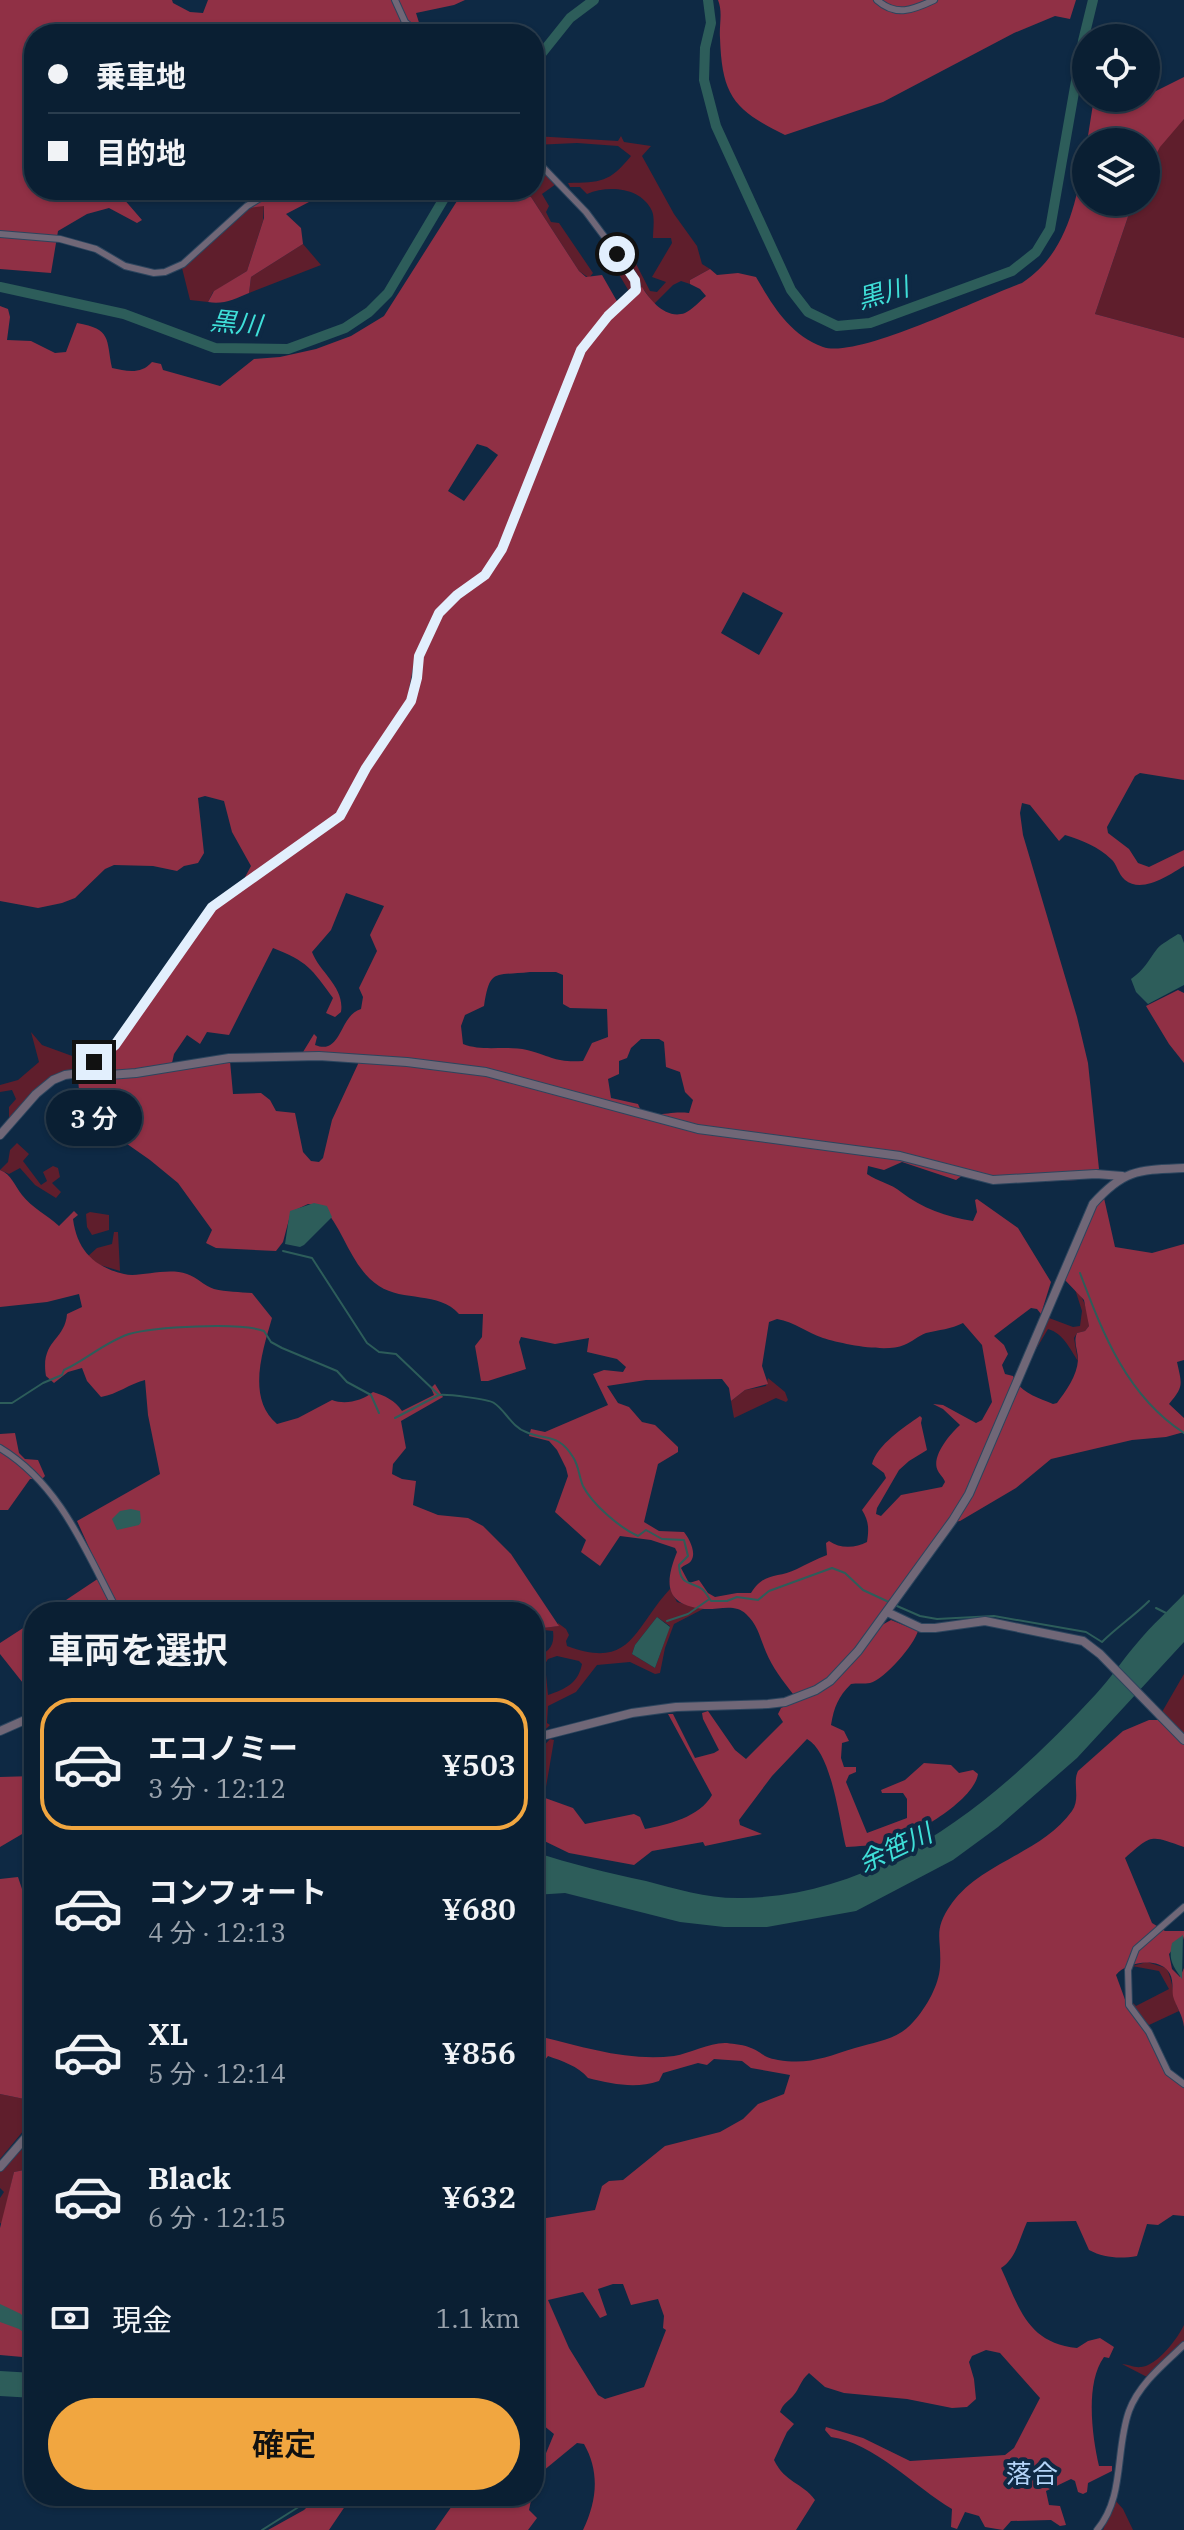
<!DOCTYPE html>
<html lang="ja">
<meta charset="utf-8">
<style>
:root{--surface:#0a1f33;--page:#13273b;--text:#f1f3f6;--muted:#99a2ac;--line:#2a3d4e;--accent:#f1a640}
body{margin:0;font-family:"IBM Plex Serif","Noto Sans JP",serif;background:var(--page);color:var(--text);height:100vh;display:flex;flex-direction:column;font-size:30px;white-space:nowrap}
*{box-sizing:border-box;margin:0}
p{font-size:26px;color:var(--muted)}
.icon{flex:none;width:44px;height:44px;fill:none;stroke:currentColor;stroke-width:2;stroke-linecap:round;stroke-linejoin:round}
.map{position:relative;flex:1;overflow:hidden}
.panel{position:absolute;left:24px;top:1602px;width:520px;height:904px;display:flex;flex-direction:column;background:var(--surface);border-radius:32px;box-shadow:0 2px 6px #0004,0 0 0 2px var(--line)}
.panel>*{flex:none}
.top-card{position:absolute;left:24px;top:24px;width:520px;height:176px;border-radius:32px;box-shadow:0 2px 6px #0004,0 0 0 2px var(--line);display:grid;align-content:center;height:176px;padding:0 24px;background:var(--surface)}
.fabs{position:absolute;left:1072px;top:24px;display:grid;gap:16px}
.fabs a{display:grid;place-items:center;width:88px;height:88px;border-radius:50%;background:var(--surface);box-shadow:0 2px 6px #0004,0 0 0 2px var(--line);font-size:40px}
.end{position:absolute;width:36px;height:36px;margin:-18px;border:10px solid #e2effd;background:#111;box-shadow:0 0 0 4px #111}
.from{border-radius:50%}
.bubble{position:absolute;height:56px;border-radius:28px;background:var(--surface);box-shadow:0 2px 6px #0004,0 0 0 2px var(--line);font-size:26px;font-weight:600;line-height:56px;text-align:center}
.top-card b{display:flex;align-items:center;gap:28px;height:76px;font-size:30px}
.top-card b+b{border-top:2px solid var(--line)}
.top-card i{width:20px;height:20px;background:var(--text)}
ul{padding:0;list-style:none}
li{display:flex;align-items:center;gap:24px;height:132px;margin:0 16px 12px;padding:0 8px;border:4px solid transparent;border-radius:32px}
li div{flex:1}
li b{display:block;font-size:30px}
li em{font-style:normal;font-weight:600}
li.on{border-color:var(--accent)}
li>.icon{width:72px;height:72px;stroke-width:1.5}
h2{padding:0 24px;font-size:36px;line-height:96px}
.pay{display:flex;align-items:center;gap:20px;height:88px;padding:0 24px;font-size:30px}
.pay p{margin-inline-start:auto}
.cta{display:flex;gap:16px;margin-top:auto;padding:16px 24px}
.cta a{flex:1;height:92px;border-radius:48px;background:var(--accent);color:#111;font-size:32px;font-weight:600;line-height:92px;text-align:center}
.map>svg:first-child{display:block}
</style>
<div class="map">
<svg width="1184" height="2530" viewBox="0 0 1184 2530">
<rect width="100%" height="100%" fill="#0e2944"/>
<path fill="#5f1e2c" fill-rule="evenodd" d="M 1184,119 L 1184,338 L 1095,314 L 1133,202 L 1146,202 C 1146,193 1145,183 1146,175 C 1148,160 1172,127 1184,119 Z
M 534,136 L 618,141 L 621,136 L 624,142 L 651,146 L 642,156 L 674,214 L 697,246 L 702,264 L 710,269 L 690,280 L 690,284 L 681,281 L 673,285 L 654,304 L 644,290 L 630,293 L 614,266 L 632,256 L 650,291 L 657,292 L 666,282 L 652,277 L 672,243 L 671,238 L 653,238 C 653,230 655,218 652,211 C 641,187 608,185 587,194 L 580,187 L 570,187 L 568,183 C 601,182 609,183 631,156 L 618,146 L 577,143 L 534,145 Z
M 534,162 L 556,184 L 542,194 L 549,206 L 546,212 L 551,222 L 559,223 L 593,273 L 589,278 L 579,271 L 531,197 L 515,192 L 496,197 L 485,191 L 534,190 Z
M 264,205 L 263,221 L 247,271 L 213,292 L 208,302 L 190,300 L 182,268 L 249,208 Z
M 303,244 L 321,265 L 249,293 L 251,277 Z
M 31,1032 L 42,1045 L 75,1057 L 79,1066 L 55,1076 L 9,1122 L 9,1107 L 16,1099 L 12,1090 L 0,1092 L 0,1085 L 18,1080 L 39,1062 Z
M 17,1143 L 29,1154 L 23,1161 L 41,1185 L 47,1181 L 43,1172 L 53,1166 L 58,1168 L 60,1177 L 52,1183 L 61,1192 L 56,1198 L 35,1185 L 20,1168 L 9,1174 L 0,1170 L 8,1162 L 10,1150 Z
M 90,1212 L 109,1215 L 109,1230 L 92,1235 L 87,1227 L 86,1214 Z
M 114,1232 L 118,1232 L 120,1271 L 100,1265 L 87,1257 L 97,1248 L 112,1244 Z
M 1074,1286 C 1084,1299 1088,1309 1089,1326 L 1085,1331 L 1077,1333 L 1074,1338 L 1078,1361 C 1070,1349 1063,1333 1048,1329 L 1035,1351 L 1049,1318 L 1073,1327 L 1080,1326 L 1082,1311 Z
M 768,1378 L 785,1392 L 788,1400 L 786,1402 L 776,1398 L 734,1418 L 731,1401 L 745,1390 L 766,1386 Z
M 670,1589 L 677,1602 L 703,1609 L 674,1624 L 665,1648 L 660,1673 L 655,1674 L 630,1662 L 597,1665 L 576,1692 L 548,1706 L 547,1723 L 550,1725 L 546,1729 L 534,1732 L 534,1697 L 537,1693 L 534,1659 C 548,1651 555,1648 553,1631 L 534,1629 L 534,1626 L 543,1628 L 558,1626 L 558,1623 L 566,1629 L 569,1635 L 566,1641 L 567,1646 C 632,1670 633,1629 670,1589 ZM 657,1617 L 670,1626 L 655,1668 L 632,1654 L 635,1645 ZM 557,1656 L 579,1661 L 582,1664 C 578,1684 565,1689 548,1695 L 545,1664 L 548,1659 Z
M 1184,1674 L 1184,1734 L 1162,1712 Z
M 550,1739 L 554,1740 L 544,1799 L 534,1794 L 542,1785 L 539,1751 Z
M 1147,1962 L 1166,1968 C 1174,1981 1172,1997 1179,2011 L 1149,2025 L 1132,2007 L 1132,2002 L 1136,2006 L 1169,1989 L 1159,1971 L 1132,1966 Z
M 0,2094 L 34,2101 L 34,2118 L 0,2159 Z
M 34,2137 L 34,2168 L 14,2172 L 2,2224 L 0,2223 L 0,2198 L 4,2192 L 0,2188 L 0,2172 Z
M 1184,2325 L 1184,2343 L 1147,2377 L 1122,2364 C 1127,2364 1135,2368 1141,2367 C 1157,2366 1178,2338 1184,2325 Z
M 1115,2500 L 1123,2509 L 1133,2530 L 1103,2530 Z"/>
<path fill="#903045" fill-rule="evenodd" d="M 0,0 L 172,0 L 173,3 L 190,12 L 203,13 L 208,0 L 465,0 L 454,5 L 416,13 L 421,29 L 431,28 L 433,34 L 34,34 L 34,190 L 116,190 L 142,220 L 137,223 L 109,208 L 87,214 L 58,231 L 51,273 L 0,269 Z
M 718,0 L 1076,0 L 1070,19 L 1055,16 L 1014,33 L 883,102 L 785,135 C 734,110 722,96 720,38 C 719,25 723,12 718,0 Z
M 1184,77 L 1184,119 L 1160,147 L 1146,173 L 1146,142 L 1087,142 L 1094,98 L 1117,98 L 1124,107 Z
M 1086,146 L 1086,202 L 1133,202 L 1095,314 L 1184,338 L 1184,780 L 1140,773 L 1135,776 L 1107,827 L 1108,833 L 1129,849 L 1138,863 L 1149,867 L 1184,850 L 1184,866 C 1169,875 1142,894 1125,880 C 1118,874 1117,864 1111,859 C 1099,847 1082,840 1065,835 L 1059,841 L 1030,805 L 1022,803 L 1020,813 L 1023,835 L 1077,1017 L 1088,1063 L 1099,1169 L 1091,1171 L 1078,1180 L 1012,1183 L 989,1183 L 963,1175 L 956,1180 L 902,1162 L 884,1170 L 868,1166 L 867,1174 C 877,1181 892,1184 901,1192 C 922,1208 946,1217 973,1221 L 977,1212 L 975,1200 L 977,1199 L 1018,1228 L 1051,1282 L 1041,1314 L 1037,1309 L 1031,1308 L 994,1336 L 1004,1345 L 1008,1354 L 1002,1365 L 1005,1374 L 1013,1376 C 1020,1393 1037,1397 1053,1404 L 1057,1403 C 1066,1391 1077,1376 1078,1360 C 1078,1350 1073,1342 1077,1333 L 1085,1331 L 1089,1326 L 1084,1300 L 1064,1279 L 1092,1211 L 1104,1198 L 1115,1247 L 1152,1253 L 1184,1244 L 1184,1360 L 1177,1362 C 1182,1385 1184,1386 1169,1404 L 1184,1418 L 1184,1432 L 1166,1437 L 1132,1440 L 1051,1459 L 1016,1488 L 960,1521 L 949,1523 L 880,1626 L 891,1620 L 918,1631 C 914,1645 885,1679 870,1683 C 865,1684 856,1683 851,1684 C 838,1697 834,1707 831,1725 L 844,1731 L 849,1741 L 842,1743 L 841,1758 L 844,1767 L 856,1767 L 856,1772 L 849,1775 L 846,1782 L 867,1833 L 907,1818 L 907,1799 L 903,1793 L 882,1793 L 881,1790 L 905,1780 L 924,1763 L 951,1765 L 959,1773 L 973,1770 L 978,1774 C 974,1801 911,1838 884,1843 C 872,1846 858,1846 846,1847 C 839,1820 832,1753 807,1739 L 772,1776 L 739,1820 L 740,1825 L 762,1834 L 705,1846 L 703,1842 L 652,1851 L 634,1865 L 569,1853 L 534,1836 L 534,1794 L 573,1808 L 585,1824 L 634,1814 L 640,1817 L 645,1829 C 667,1825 700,1817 712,1795 L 668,1714 L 673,1714 L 695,1758 L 714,1753 L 719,1750 L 703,1719 L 702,1713 L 708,1711 L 735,1750 L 746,1759 L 783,1722 L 778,1714 L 781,1708 L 795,1701 L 793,1694 C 783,1681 772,1667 766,1652 C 760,1638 758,1625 746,1614 C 735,1603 718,1610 704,1609 C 665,1605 664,1584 677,1552 L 675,1548 L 651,1540 L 620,1536 L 600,1566 L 581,1552 L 586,1540 L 555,1512 L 568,1476 L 566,1468 L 557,1450 L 549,1441 L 529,1436 L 531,1429 L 545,1432 L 608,1405 L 593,1374 L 604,1370 L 623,1372 L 626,1367 L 617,1359 L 587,1352 L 589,1338 L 555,1344 L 521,1337 L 519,1342 L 526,1369 L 488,1381 L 481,1381 L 475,1346 L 482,1337 L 483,1314 L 459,1314 C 439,1291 403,1302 379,1286 C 351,1268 344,1229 322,1206 L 308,1204 L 291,1212 L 283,1242 L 276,1251 L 216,1248 L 206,1243 L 212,1230 L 178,1183 L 150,1160 L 90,1118 L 80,1103 L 78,1078 L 85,1068 L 110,1055 L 216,907 L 243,881 L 251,866 L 232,832 L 224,801 L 205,796 L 198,798 L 204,853 L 198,863 L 184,866 L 177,871 L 153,866 L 114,865 L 105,869 L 75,898 L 62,903 L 38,908 L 0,901 L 0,306 L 8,309 L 10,317 L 7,340 L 31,341 L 55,353 L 66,352 L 77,323 C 112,329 106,339 112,368 C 126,371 141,375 152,362 L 161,364 L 163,370 L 220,386 L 254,359 L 280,357 L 316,349 L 351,336 L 384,316 L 464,190 L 486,190 L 496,197 L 515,192 L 531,197 L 579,271 L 586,277 L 602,275 L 618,303 L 642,287 C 650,300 666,320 685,313 C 692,310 700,301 706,296 L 700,289 L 690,284 L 690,280 L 710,269 L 717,275 L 738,273 L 756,277 C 773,306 789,334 823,347 C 858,359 982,297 1022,283 C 1069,252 1077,198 1086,146 ZM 477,444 L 487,447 L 498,455 L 464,501 L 448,491 ZM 743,592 L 783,613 L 759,655 L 721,633 ZM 346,893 L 384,906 L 370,935 L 377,951 L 359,988 L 363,997 L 361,1009 C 339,1015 342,1056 315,1045 L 317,1037 L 314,1034 L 303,1052 L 303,1054 L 358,1056 L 358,1064 L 332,1120 L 323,1158 L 319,1162 L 311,1161 L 303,1152 L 295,1113 L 276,1111 L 270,1100 L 261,1093 L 233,1094 L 230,1061 L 172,1063 L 174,1054 L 187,1035 L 200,1044 L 207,1032 L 229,1035 L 273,948 C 307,961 312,969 333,998 L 326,1013 L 335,1017 L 341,1012 C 345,987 320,973 312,952 L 331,930 ZM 530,972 L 556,972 L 563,975 L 563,1004 L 570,1008 L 607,1009 L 608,1037 L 592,1043 L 583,1061 C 556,1063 551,1056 527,1050 C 506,1045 483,1052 463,1044 L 461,1026 L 465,1015 L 484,1006 C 490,968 494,976 530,972 ZM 641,1039 L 659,1039 L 664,1042 L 666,1067 L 680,1072 L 685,1092 L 693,1100 L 689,1113 C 669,1111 663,1117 642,1113 L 638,1104 L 611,1098 L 608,1079 L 619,1074 L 619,1061 L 627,1058 L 631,1048 ZM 777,1319 C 795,1322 807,1333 823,1338 C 842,1344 886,1353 904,1345 C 912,1342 918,1336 926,1333 C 939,1330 951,1329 963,1323 L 982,1345 L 992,1402 L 982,1420 L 976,1423 L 943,1405 L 933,1404 L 943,1409 L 960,1425 C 951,1433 930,1457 938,1471 C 940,1475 944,1478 945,1482 L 942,1487 L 901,1495 L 881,1516 L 876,1514 L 877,1508 L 899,1470 L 909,1461 L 927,1450 L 921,1423 L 922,1418 L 920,1416 C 904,1427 877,1445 872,1464 L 884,1473 L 886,1478 L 862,1510 C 869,1521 869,1529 867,1542 C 856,1548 840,1549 829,1541 L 826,1543 L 827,1555 C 816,1559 807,1564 797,1569 C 777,1579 765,1571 751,1593 L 737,1593 L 715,1597 L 708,1593 L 699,1580 L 689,1583 L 681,1568 C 684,1565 689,1564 691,1561 C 697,1553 689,1538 684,1532 L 659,1531 L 644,1522 L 658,1464 L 678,1452 L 678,1447 L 655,1425 L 642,1422 L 629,1407 L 618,1403 L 607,1386 L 646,1380 L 722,1379 L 729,1388 L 731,1401 L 745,1390 L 768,1384 L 762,1366 L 769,1322 Z
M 276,190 L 296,190 L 309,202 L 286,214 L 301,228 L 303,244 L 251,277 L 249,293 C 235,299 223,305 208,302 L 214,291 L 247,271 L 264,218 L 264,206 L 249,208 Z
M 1178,990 L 1184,993 L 1184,1063 L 1169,1044 L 1146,1006 Z
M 0,1170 C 12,1175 14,1185 22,1195 C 32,1208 47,1215 59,1226 L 74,1211 L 78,1215 L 73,1219 C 77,1250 94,1267 124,1274 C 139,1278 166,1267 187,1274 C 197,1277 204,1286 214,1289 C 226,1292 240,1292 252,1293 L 272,1318 C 263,1350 246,1398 277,1424 L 298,1418 L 332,1400 C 345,1405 362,1401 373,1392 C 385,1396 395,1400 402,1411 L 434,1395 L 431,1388 L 435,1384 L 443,1397 L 401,1421 L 406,1448 L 393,1464 L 392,1474 L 402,1479 L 416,1481 L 413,1505 L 438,1515 L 468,1518 L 483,1526 L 511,1554 L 559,1626 L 543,1628 L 534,1626 L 534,1612 L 48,1612 L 102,1576 L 77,1521 L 160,1474 L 148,1415 L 145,1380 C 129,1384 118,1394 101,1397 L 87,1381 L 82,1368 L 68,1372 L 54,1383 L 46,1376 C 40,1340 65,1341 67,1314 L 82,1307 L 79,1294 L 47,1302 L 0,1307 Z
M 15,1433 L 19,1453 L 25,1459 L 38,1460 L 45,1476 L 42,1479 L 30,1479 L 8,1510 L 0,1510 L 0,1434 Z
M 34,1621 L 34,1697 L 0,1654 L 0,1643 Z
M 1149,1720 L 1158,1720 L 1184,1743 L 1184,1847 C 1150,1835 1152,1834 1125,1858 L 1152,1923 L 1165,1931 L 1184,1931 L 1184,1940 L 1183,1936 L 1169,1954 L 1172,1969 L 1180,1977 L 1184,1968 L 1184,2027 C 1183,2015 1176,2007 1173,1996 C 1172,1988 1174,1978 1168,1971 C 1157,1957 1126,1962 1116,1975 L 1127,2005 L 1152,2042 L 1166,2075 L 1182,2086 L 1184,2082 L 1184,2216 L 1173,2215 L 1158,2225 L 1147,2224 L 1137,2256 C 1120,2259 1104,2258 1089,2250 L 1076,2221 L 1027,2222 C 1020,2237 1016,2259 1001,2268 C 1019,2307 1027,2343 1077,2348 L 1088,2341 L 1100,2338 L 1114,2347 L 1109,2358 L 1104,2357 C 1085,2383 1092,2436 1099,2466 L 1112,2466 L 1112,2471 L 1088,2483 L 1087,2492 L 1083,2494 L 1078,2492 L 1075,2481 L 1071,2479 L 1046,2491 L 1049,2505 L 1060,2506 L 1066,2525 L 1060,2526 L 1051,2520 L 1011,2521 L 1003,2530 L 985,2527 L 979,2516 L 965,2512 L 957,2529 L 951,2527 L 952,2509 C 916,2488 873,2442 831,2437 L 825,2430 L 826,2427 L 863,2438 L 910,2461 L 1005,2455 L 1014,2448 L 1040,2398 L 1000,2353 L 986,2350 L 972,2356 L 969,2362 L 974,2379 L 976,2399 L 967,2407 L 952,2408 L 907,2399 L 844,2393 L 825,2387 L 809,2373 C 800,2381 800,2388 793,2396 C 787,2403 784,2402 780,2412 L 794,2424 L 787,2432 L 774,2460 C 785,2483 802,2482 815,2500 L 796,2530 L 583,2530 C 597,2501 600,2472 584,2444 L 577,2443 L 543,2471 L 534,2488 L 534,2466 L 544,2458 L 554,2434 L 543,2425 L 534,2435 L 534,2220 L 595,2210 L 602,2186 L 609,2181 L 623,2180 L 665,2146 L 720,2132 L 743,2119 L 758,2104 L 784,2094 L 790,2075 L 751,2068 L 742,2061 L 714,2059 L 707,2065 L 698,2063 L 663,2073 L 659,2081 C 635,2089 613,2084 588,2078 C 578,2066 562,2061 548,2056 L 537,2070 L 534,2055 L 539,2053 L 542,2037 C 584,2047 630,2062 674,2056 C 691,2053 710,2042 727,2043 C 734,2044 745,2045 751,2048 C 764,2053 761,2057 778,2060 C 809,2065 826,2057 855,2048 C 878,2041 898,2040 914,2021 C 926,2008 939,1985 940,1967 C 942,1937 932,1931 952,1903 C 982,1862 1042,1853 1072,1811 C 1081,1798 1072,1783 1078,1771 L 1123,1731 ZM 613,2284 L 623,2284 L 631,2305 L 658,2299 L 664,2316 L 663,2328 L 666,2330 L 644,2387 L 605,2399 L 598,2395 L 569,2348 L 548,2300 L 583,2292 L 600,2318 L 607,2315 L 598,2289 Z
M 34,1776 L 34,1827 L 0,1847 L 0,1777 Z
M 18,1877 L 23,1892 L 34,1889 L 34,2101 L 0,2094 L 0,1879 Z
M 34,2168 L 34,2333 L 0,2307 L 0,2228 L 14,2172 Z
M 0,2319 L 18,2325 L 34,2338 L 34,2358 L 0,2355 Z
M 318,2496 L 352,2496 L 329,2530 L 268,2530 L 304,2510 Z
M 459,2496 L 532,2496 L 529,2510 L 537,2518 L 528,2530 L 435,2530 Z"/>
<path fill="#2d5d5a" d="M 1178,934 L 1181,935 L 1184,943 L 1184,985 L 1148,1004 L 1136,992 L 1131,979 C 1144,970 1148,961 1157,949 C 1162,943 1171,939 1178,934 Z
M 314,1203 L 327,1206 L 332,1217 L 304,1245 L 300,1247 L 285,1244 L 290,1211 Z
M 131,1509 L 140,1511 L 141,1522 L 139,1525 L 117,1530 L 112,1519 L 120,1511 Z
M 1184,1594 L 1184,1642 L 1077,1758 L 998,1827 L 953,1860 L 856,1911 L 767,1927 L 724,1927 L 680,1922 L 565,1893 L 534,1895 L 534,1874 L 540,1873 L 534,1870 L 534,1852 C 571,1864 608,1873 646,1881 C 677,1889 709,1899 742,1898 C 886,1896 1003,1795 1096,1694 C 1111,1678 1123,1659 1138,1642 C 1152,1625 1169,1610 1184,1594 Z
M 657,1617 L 670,1627 L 655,1668 L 632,1654 L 635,1645 Z
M 1183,1935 L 1182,1979 C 1173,1966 1168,1960 1172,1943 Z
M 0,2304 L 21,2314 L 34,2329 L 34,2340 L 19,2329 L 0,2322 Z
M 0,2371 L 34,2373 L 34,2398 L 0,2396 Z"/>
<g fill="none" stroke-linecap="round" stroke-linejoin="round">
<path stroke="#2d5d5a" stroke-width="2" d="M 283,1251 L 312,1258 L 367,1343 L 379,1352 L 396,1354 L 439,1395 C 447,1394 488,1399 494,1403 C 505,1410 512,1427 526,1432 C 547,1441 558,1433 573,1457 C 579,1466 579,1477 583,1486 C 592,1504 620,1528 638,1536 L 646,1530 L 662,1539 L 684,1540 L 688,1556 L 679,1565 C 680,1586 690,1581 702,1589 C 706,1592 708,1597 711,1601 L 727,1601 L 737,1597 L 758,1600 L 769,1591 L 832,1568 L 845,1573 L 863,1590 L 891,1603
M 1080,1273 C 1103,1334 1127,1396 1184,1433
M 0,1403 L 12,1403 L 43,1383 L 62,1375 L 64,1370 C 86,1360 105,1342 129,1334 C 154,1327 240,1322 264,1331 L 271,1342 L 282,1348 L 337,1371 L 347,1382 L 371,1395 L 379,1413
M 395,1418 L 439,1395
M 897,1606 L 920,1616 L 937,1619 L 994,1616 L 1086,1632 L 1102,1642 C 1117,1627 1134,1616 1149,1601
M 1156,1608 L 1166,1613
M 667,1621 L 688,1614 L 708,1600
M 262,2530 L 316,2496"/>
<path stroke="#2d5d5a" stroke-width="10" d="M 708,0 L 711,23 L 705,48 L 704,80 L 716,126 L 791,290 L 808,312 L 837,326 L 870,323 L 1012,271 L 1036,252 L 1050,229 L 1083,41 L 1093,0
M 534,63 L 570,18 L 594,0
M 0,287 L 124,314 L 215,348 L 288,349 L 345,328 L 369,312 L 388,293 L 449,190"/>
<g stroke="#2c455e" stroke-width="8">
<path id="minor" d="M 395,0 L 405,22 L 420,34
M 877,0 C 896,17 913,10 934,0
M 396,34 L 405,22
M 0,234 L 60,239 L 96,249 L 125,266 L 154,273 L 165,272 L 183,264 L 247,206 L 273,190
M 75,1072 L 101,1058 L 115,1045 L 212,907 L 340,816 L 366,768 L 411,701 L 419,656 L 439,613 L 457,595 L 485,575 L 502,549 L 581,350 L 608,316 L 636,290 L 637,285 L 633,275 L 586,212 L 534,158
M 0,1448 C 61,1485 86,1552 118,1612
M 1184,1907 L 1136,1949 L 1128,1970 L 1129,2005 L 1149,2032 L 1168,2072 L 1184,2084
M 1097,2530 C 1125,2497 1115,2450 1129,2411 C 1139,2384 1164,2364 1184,2345"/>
</g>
<g stroke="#2c455e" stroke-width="10">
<path id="tertiary" d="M 0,1135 L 36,1094 L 53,1080 L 65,1075 L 80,1073 L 96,1076 L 136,1073 L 229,1058 L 319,1056 L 407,1062 L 486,1072 L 698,1129 L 900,1156 L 993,1180 L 1096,1174 L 1122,1176
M 887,1612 L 921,1628 L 935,1628 L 985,1621 L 1083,1641 L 1100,1654 L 1184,1740
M 0,1731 L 34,1716
M 534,1738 L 632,1713 L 676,1707 L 768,1704 L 785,1702 L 816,1690 L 830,1681 L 858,1651 L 953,1520 L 969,1494 L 1093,1204 C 1124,1169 1139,1170 1184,1168
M 0,2167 L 34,2128"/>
</g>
<use href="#minor" stroke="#706777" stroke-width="6"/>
<use href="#tertiary" stroke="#706777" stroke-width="8"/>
</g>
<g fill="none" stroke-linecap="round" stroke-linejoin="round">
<path stroke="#e2effd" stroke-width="10" d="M 94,1062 L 115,1045 L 212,907 L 340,816 L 366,768 L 411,701 L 417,678 L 419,656 L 439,613 L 457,595 L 485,575 L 502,549 L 581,350 L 608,316 L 636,290 L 635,280 L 617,254"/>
</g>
<g text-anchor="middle" stroke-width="8" stroke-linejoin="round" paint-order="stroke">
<g font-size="26" font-style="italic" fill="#3fdfd8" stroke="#0e2944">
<text transform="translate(883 293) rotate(-16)" y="9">黒川</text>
<text transform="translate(236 323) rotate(6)" y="9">黒川</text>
<text transform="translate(895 1848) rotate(-25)" y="9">余笹川</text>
</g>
<g font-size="26" fill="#b4d4f8" stroke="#0e2944">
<text x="1032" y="2483">落合</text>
</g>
</g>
</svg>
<div class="fabs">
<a><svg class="icon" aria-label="locate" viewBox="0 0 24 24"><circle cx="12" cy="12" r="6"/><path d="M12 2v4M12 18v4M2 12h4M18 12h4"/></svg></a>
<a><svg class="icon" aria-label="layers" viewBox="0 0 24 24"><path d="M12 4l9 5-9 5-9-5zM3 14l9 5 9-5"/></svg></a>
</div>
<i class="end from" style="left:617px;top:254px"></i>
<i class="end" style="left:94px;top:1062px"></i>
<div class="bubble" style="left:46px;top:1090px;width:96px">3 分</div>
<div class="top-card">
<b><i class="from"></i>乗車地</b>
<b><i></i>目的地</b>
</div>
<section class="panel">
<h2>車両を選択</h2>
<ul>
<li class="on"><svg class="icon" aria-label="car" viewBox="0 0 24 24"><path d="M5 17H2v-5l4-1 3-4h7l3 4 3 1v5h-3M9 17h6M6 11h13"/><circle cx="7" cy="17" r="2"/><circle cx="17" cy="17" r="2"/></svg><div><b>エコノミー</b><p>3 分 · 12:12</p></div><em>¥503</em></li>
<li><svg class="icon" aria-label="car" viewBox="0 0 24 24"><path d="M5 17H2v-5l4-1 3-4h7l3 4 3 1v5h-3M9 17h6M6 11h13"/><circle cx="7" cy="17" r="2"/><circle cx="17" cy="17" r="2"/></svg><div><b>コンフォート</b><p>4 分 · 12:13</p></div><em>¥680</em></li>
<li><svg class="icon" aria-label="car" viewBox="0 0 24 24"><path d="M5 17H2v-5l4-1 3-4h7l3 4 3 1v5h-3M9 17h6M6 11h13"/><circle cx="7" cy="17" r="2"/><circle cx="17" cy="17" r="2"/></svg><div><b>XL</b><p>5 分 · 12:14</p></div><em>¥856</em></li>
<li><svg class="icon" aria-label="car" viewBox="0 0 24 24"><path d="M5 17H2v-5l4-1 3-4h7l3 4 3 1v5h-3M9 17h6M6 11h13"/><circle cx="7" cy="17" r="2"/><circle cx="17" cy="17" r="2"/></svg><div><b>Black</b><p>6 分 · 12:15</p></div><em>¥632</em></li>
</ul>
<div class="pay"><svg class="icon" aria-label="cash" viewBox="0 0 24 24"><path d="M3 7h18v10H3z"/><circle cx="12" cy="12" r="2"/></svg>現金<p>1.1 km</p></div>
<div class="cta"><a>確定</a></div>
</section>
</div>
